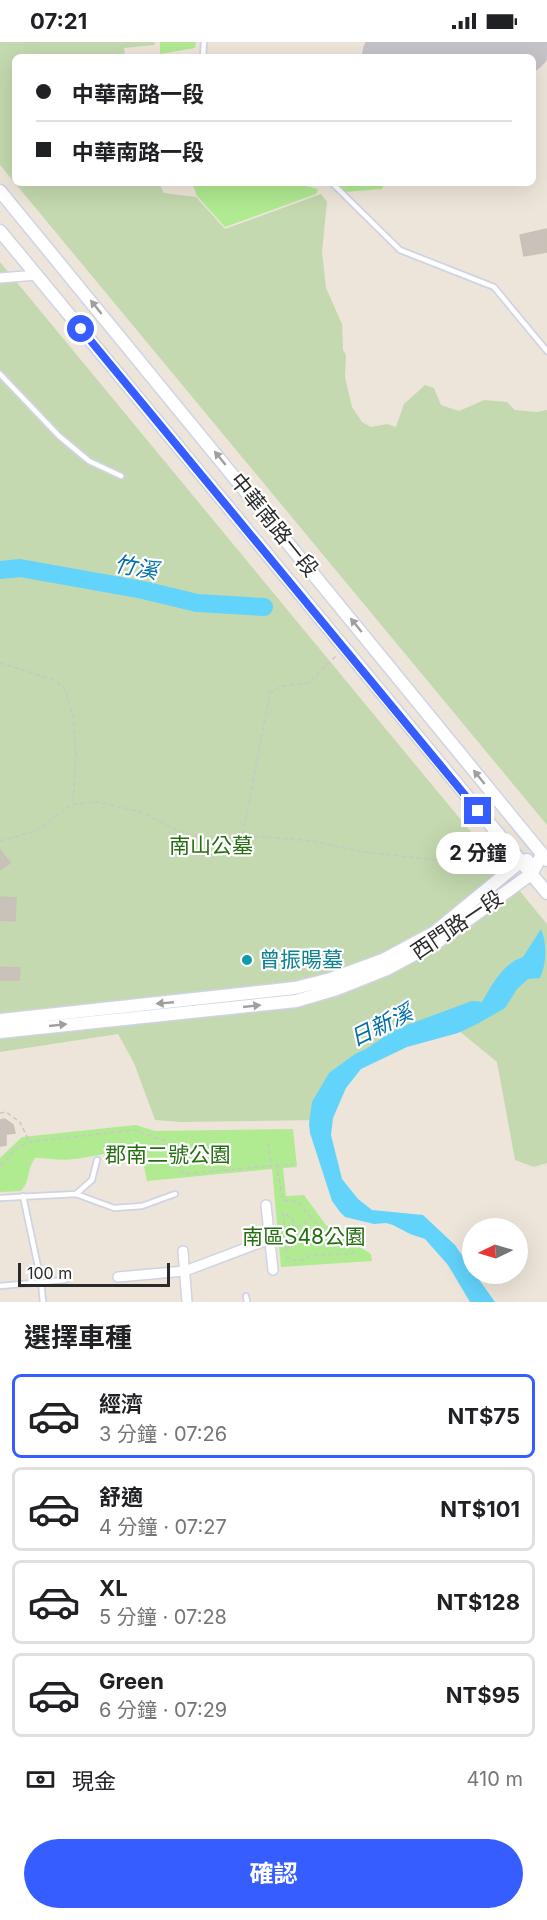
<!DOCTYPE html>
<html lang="zh-TW">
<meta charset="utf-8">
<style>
:root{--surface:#fff;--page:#f2f2f2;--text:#202124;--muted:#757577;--line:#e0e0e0;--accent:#365dff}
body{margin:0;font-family:Inter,"Noto Sans TC",sans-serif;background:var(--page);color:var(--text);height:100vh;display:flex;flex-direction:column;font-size:22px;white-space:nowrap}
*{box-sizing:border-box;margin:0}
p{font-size:20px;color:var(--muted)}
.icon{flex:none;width:33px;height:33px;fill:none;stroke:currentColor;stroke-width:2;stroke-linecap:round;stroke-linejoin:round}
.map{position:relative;height:1260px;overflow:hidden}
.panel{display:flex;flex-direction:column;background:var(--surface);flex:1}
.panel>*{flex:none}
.guide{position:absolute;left:12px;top:12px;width:524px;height:132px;border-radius:9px;box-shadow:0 6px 24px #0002;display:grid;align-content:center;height:132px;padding:0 24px;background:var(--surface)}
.needle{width:39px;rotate:265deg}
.fabs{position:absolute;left:462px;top:1176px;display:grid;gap:12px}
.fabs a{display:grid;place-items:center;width:66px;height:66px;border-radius:50%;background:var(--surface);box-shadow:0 6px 24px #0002;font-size:30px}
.scale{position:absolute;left:18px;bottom:15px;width:152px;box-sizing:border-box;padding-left:6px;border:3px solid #2a2a2a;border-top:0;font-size:16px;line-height:21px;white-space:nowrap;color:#2a2a2a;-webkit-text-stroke:4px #fff;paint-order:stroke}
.end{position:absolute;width:27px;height:27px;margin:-14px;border:8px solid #365dff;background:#fff;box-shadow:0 0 0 3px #fff}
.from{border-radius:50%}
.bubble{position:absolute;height:42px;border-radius:21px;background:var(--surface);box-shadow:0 6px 24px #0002;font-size:20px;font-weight:700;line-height:42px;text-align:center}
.guide b{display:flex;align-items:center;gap:21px;height:57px;font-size:22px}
.guide b+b{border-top:2px solid var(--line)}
.guide i{width:15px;height:15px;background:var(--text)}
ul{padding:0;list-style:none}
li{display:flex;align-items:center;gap:18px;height:84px;margin:0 12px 9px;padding:0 12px;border:3px solid var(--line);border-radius:9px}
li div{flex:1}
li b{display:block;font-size:22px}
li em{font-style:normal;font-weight:700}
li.current{border-color:var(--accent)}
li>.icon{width:54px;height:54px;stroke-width:1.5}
h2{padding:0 24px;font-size:27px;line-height:72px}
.pay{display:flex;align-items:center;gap:15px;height:66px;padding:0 24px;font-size:22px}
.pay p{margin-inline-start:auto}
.action{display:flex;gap:12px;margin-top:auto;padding:12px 24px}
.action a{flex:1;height:69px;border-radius:36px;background:var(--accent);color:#fff;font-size:24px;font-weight:700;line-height:69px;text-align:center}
.status{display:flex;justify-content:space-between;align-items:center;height:42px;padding:0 30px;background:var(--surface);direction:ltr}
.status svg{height:16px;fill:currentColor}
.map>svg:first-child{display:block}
</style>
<div class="status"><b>07:21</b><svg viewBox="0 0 49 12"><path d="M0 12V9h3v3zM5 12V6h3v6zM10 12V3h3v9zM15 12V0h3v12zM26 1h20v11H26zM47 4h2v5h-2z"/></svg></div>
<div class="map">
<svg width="547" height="1260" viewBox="0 0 547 1260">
<rect width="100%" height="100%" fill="#eee5da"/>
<path fill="#b0ea91" d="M 160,0 L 196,0 L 195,6 L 160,12 Z
M 192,141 L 294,141 L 318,147 L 316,152 L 225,185 L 197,154 Z
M 328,141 L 384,141 L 382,147 L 344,150 Z
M 136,1083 L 155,1089 L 293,1087 L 297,1125 L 283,1126 L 286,1154 L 304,1153 L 326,1183 L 371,1212 L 372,1219 L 281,1225 L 272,1127 L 147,1139 L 143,1120 C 121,1103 99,1115 74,1117 C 61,1119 47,1116 35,1116 C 26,1129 31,1138 21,1149 L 0,1150 L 0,1116 L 22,1095 Z"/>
<path fill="#c4d9af" d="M 0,0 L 155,0 L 154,3 L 124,6 L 125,15 L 15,15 L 15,141 L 159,141 L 164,151 L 196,155 L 225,187 L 321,152 L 327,160 L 322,210 L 326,246 L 342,282 L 343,308 L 346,313 L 345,335 L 352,365 L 362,380 L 371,385 L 387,382 L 396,385 L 404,362 L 425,343 L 434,346 L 441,363 L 459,369 L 484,358 L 507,360 L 515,368 L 537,370 L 547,368 L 547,783 L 0,123 Z
M 0,220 L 547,882 L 547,1121 L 534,1125 L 515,1118 L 497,1020 L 453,984 L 356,1019 L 320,1078 L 181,1080 L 155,1078 L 134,1021 L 118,992 L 0,1010 Z"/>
<path fill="#62d3fb" d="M 541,887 C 547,901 547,921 540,936 L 528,937 L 517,947 L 505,966 L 479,981 L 458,991 L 407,1005 L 361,1027 L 346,1046 L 333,1076 L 331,1093 L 342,1137 L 358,1157 L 372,1168 L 423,1173 L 455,1203 L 472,1228 L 472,1232 L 475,1232 L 495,1260 L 470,1260 L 448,1223 L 425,1197 L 410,1192 L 393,1183 L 386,1181 L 374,1182 L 345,1175 L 340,1170 L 332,1159 L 310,1091 L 309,1082 L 312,1060 L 329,1031 L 355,1012 L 366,1007 L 396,987 L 472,959 L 482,960 C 492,943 502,922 523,915 Z"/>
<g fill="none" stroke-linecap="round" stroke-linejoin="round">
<path stroke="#62d3fb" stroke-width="18" d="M 0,528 L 20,526 L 143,548 L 197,561 L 264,565"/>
<path stroke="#c5c2c8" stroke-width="27" d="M 435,0 L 436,8"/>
<path stroke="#c5c2c8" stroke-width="68" d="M 396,15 L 436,8 L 518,0"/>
</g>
<path fill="#c9c2ba" stroke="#c9c1b4" stroke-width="1.5" d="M 547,187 L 547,210 L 524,214 L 520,193 Z
M 0,808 L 10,821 L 0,828 Z
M 0,855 L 16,856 L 15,879 L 0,878 Z
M 0,925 L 20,926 L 19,938 L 0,938 Z
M 5,1077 L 13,1083 L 15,1091 L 6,1092 L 6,1103 L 0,1104 L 0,1078 Z"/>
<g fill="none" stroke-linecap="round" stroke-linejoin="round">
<g stroke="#cfd3e4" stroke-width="8">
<path id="service" d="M 203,15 L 204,0
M 332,141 L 400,208 L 494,245 L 547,309
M 0,332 L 59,394 L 89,419 L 121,434
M 76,1152 L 114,1166 L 142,1164 L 175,1152
M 23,1154 L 41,1239 L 43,1260
M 0,1156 L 76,1152 L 92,1138 L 97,1118
M 0,1244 L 65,1238
M 246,1254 L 247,1260"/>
</g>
<g stroke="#cfd3e4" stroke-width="12">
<path id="minor" d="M 0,236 L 37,233
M 266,1163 L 273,1228
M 183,1209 L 187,1260
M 118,1235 L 185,1229 L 270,1197"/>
</g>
<g stroke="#cfd3e4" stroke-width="15">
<path id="tertiary" d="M 0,149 L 547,818
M 0,189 L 547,851
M 0,978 L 295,946 L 331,937 L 383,918 L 435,890 L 520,820 L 527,818
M 0,990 L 296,959 L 337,947 L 387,927 L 439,899 L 531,832 L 542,813"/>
</g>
<path stroke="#c8c8c8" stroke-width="1.5" stroke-dasharray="4.5 3" stroke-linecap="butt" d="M 0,621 L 51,637 L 65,646 L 73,675 L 76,713 L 73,761
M 243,792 L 270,651 L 281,644 L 308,641 L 337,613
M 0,799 L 35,789 L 73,762 L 98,760 L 141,770 L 179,789 L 203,796 L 243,793 L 313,799 L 359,809 L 442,819 L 488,833
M 0,1071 L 6,1070 L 20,1080 L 29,1099
M 268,1101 L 271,1122
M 276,1122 L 283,1158 L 298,1160 C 318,1182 322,1193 351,1205 L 354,1209 L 352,1212 L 310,1213 L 303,1218 L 291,1218 L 287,1215 L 286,1207
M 0,1123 L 5,1120 L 15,1107 L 29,1100 L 134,1088 L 165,1099 L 175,1112 L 183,1132 L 293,1122
M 297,1185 L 311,1177
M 291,1204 L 286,1207 L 283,1171 L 292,1176 L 296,1188"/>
<use href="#service" stroke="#fff" stroke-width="4.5"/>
<use href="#minor" stroke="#fff" stroke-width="9"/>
<use href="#tertiary" stroke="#fff" stroke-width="12"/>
</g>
<defs><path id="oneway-solid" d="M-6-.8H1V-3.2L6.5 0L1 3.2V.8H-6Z" transform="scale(1.5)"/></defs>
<g fill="#9f9f9f">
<use href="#oneway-solid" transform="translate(96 265) rotate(-129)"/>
<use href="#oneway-solid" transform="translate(220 416) rotate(-129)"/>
<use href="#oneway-solid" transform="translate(356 583) rotate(-129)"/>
<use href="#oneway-solid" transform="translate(479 735) rotate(-129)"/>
<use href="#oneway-solid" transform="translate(165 961) rotate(175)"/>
<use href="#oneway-solid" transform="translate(252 964) rotate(-6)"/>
<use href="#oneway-solid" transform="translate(58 983) rotate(-6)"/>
</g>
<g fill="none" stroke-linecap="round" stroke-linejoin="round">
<path stroke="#365dff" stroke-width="8" d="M 81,287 L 478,769"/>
</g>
<circle fill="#0f9aa8" stroke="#fff" stroke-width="2" cx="247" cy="918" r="6"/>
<g text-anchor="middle" stroke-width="4.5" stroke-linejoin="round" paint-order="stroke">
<g font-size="21" fill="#2a2a2a" stroke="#fff">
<text transform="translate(274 483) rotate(51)" y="7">中華南路一段</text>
<text transform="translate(457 883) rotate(-34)" y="7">西門路一段</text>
</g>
<g font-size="21" fill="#266e12" stroke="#fff">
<text x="211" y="811">南山公墓</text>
<text x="168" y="1120">郡南二號公園</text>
<text x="304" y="1202">南區S48公園</text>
</g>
<g font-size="21" fill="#0d838f" stroke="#fff" text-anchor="start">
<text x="259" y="925">曾振暘墓</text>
</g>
<g font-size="22" font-style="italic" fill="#006fa8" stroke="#fff">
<text transform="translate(136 525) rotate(11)" y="8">竹溪</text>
<text transform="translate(381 983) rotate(-26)" y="8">日新溪</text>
</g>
</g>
</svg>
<div class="fabs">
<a><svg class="needle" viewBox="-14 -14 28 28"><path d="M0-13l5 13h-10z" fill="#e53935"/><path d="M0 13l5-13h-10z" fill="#757577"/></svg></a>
</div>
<div class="scale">100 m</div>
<i class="end from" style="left:81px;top:287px"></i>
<i class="end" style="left:478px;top:769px"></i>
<div class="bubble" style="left:436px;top:790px;width:84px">2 分鐘</div>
<div class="guide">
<b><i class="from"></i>中華南路一段</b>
<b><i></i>中華南路一段</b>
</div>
</div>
<section class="panel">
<h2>選擇車種</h2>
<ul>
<li class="current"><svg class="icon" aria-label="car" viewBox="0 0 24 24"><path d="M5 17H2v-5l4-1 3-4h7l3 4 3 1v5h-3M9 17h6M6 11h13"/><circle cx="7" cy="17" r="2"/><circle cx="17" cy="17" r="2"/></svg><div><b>經濟</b><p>3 分鐘 · 07:26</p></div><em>NT$75</em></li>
<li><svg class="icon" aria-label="car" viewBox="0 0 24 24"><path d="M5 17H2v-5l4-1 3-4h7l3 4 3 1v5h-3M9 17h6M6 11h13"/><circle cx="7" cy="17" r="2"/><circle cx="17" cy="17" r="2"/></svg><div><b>舒適</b><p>4 分鐘 · 07:27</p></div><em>NT$101</em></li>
<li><svg class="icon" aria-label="car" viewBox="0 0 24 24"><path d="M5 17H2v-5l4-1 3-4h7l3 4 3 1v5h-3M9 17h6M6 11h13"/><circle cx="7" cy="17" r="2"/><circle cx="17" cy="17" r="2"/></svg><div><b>XL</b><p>5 分鐘 · 07:28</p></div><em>NT$128</em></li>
<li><svg class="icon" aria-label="car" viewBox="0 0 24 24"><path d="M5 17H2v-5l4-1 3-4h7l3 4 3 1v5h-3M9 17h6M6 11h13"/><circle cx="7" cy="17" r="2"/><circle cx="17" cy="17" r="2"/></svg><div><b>Green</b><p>6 分鐘 · 07:29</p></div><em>NT$95</em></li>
</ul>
<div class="pay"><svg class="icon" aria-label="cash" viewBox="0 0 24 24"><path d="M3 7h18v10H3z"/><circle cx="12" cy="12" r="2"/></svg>現金<p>410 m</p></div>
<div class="action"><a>確認</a></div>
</section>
